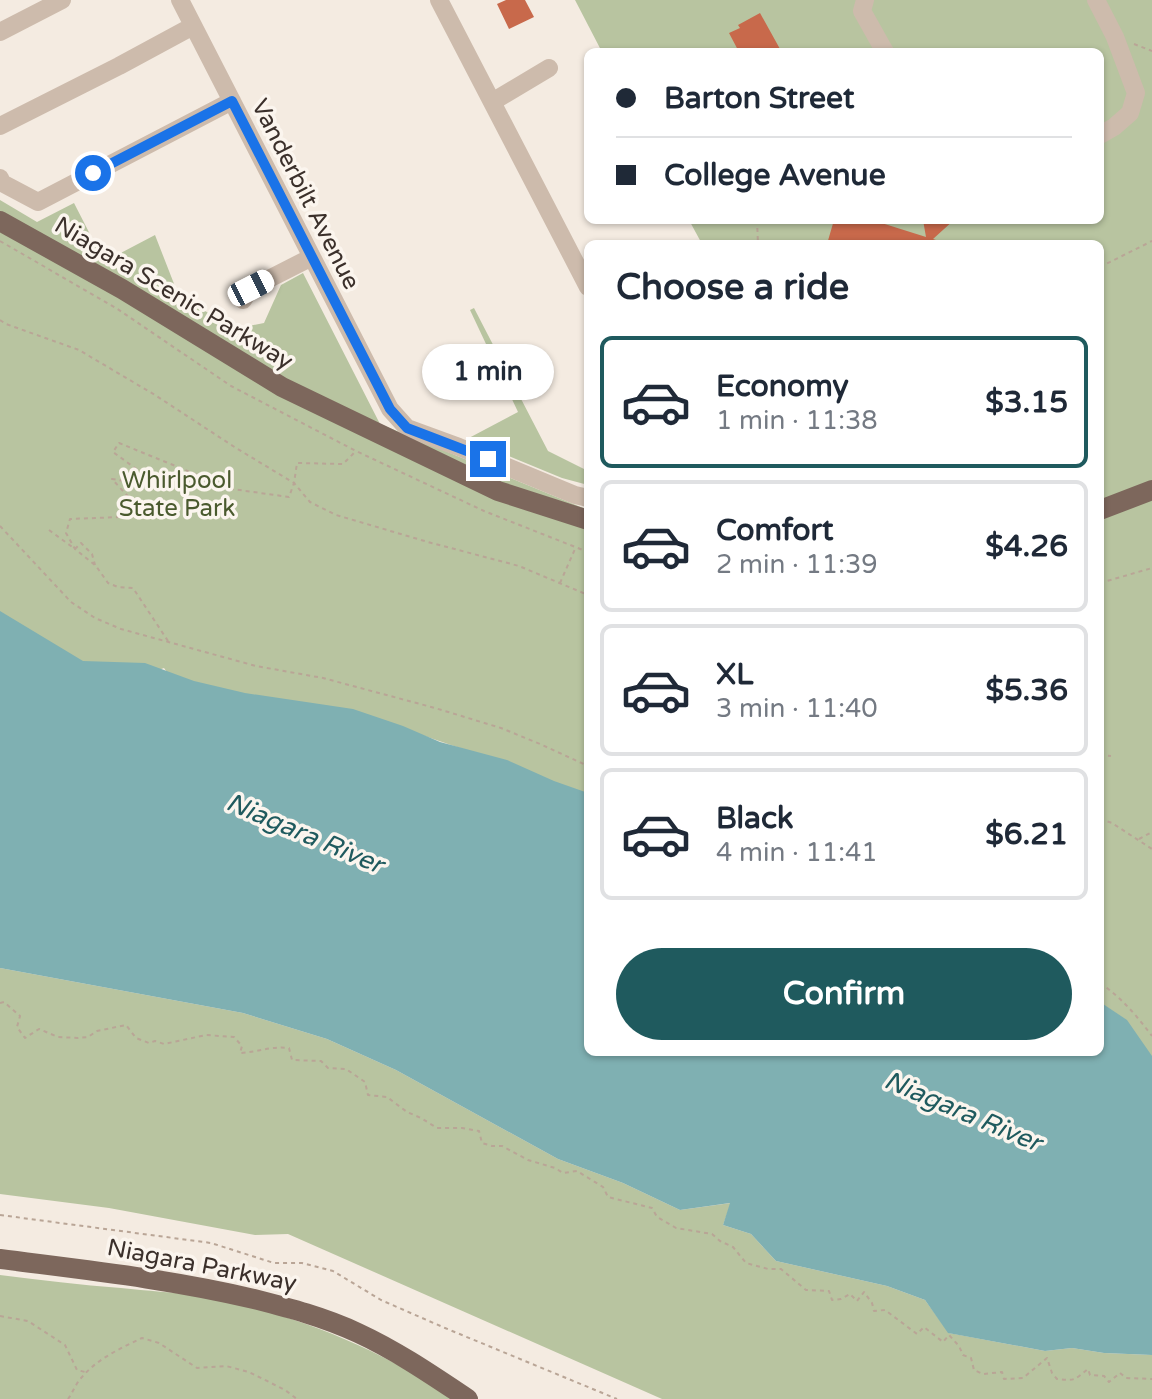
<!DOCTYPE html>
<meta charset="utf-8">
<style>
:root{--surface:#fff;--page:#f6f6f7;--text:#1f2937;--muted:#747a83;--line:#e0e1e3;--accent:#1f5a5e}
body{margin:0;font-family:"Varela Round",sans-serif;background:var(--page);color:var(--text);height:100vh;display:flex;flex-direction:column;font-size:30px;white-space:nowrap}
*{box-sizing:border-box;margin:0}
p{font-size:26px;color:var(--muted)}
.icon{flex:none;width:44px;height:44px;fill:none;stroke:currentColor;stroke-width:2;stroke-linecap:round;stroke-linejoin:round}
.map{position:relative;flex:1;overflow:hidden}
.side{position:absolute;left:584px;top:240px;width:520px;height:816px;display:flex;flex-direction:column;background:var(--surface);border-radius:12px;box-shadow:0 2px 6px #0004}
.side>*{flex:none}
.top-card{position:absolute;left:584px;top:48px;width:520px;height:176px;border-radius:12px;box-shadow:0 2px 6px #0004;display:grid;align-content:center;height:176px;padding:0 32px;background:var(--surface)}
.end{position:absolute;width:36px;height:36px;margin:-18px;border:10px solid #1a73e8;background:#fff;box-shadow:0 0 0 4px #fff}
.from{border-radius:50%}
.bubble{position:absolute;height:56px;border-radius:28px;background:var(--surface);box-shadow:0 2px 6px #0004;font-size:26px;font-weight:700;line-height:56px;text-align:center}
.car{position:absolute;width:24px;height:48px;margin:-24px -12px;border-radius:10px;box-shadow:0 0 6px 2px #0007;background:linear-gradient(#fff 24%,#345 0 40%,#fff 0 76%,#345 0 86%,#fff 0)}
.top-card b{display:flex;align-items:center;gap:28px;height:76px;font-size:30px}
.top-card b+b{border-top:2px solid var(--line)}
.top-card i{width:20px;height:20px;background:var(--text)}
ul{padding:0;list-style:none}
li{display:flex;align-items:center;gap:24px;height:132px;margin:0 16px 12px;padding:0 16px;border:4px solid var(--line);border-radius:12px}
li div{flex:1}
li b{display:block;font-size:30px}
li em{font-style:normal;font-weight:700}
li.current{border-color:var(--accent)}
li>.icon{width:72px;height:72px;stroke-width:1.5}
h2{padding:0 32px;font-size:36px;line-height:96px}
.primary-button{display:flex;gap:16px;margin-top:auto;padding:16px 32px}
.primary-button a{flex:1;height:92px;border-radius:48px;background:var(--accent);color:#fff;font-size:32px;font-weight:700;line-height:92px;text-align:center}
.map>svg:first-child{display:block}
</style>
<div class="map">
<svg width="1152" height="1399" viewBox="0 0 1152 1399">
<rect width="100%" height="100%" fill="#f4ebe1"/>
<path fill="#b8c4a0" d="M 575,0 L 1152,0 L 1152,1073 L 1100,1008 L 1100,244 L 702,244 L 689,220 L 1100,220 L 1100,52 L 602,52 Z
M 0,200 L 37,222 L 74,203 L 96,246 L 115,256 L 155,235 L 178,294 L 234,329 L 264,323 L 281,285 L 303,273 L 380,424 L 588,510 L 588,795 L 495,760 L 363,715 L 187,701 L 164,668 L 126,682 L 0,634 Z
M 474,308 L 548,451 L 588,471 L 588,485 L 562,478 L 467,439 L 518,412 L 470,310 Z
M 0,968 L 243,1013 L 327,1039 L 396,1070 L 558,1159 L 623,1183 L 680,1210 L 731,1203 L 723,1225 L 751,1234 L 776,1261 L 887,1286 L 925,1300 L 949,1333 L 1045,1351 L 1072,1348 L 1104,1353 L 1152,1355 L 1152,1399 L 662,1399 L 288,1234 L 255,1235 L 109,1208 L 0,1194 Z
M 0,1275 C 40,1280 81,1285 121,1288 C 147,1291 174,1292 200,1296 C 288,1312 380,1347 452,1399 L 0,1399 Z"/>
<path fill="#7fb0b2" d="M 0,611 L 83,661 L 145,663 L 194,681 L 245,693 L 353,709 L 403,726 L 440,742 L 507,760 L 554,781 L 588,793 L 588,1052 L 1100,1052 L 1100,1002 L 1127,1020 L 1152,1056 L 1152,1355 L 1104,1353 L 1072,1348 L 1045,1351 L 948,1333 L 925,1300 L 887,1286 L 776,1261 L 751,1234 L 723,1225 L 730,1203 L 680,1210 L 623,1183 L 558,1159 L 396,1070 L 327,1039 L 243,1013 L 0,968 Z"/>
<path fill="#c8694b" d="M 506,0 L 525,0 L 534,17 L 509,29 L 497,4 Z
M 760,13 L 780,49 L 774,52 L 739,52 L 729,33 L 740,28 L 738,25 Z
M 834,220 L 872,220 L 926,237 L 923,220 L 954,220 L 933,239 L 942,242 L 942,244 L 827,244 Z"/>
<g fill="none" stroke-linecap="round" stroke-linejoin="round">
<path stroke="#b9a596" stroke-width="2" stroke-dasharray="4 4" stroke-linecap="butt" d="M 1134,44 L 1152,51
M 757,220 L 758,244
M 0,241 L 116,308 L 231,386 L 356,451 L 484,511 L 588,552
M 1100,267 L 1152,241
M 0,320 L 6,324 L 79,350 L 155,395 L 236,448 L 294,483 L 310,502 L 336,515 L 428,542 L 519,566 L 588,595
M 0,526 L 71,602 L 95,618 L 121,629 L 256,666 L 323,678 L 435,708 L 501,728 L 540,744 L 588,766
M 49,530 L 75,549 L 81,543 L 92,554 L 95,565
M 560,583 L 575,549
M 1100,583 L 1152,568
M 168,641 L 133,588 L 118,587 L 108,583 L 96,566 L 75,549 L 66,533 L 70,519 L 146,516 L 112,479 L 161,487 L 113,452 L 119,443 L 232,489 L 289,497 L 294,483 L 297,463 L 343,464 L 356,451
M 1100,755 L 1111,756
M 1100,819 L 1112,823 L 1152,849
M 1139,839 L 1152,832
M 1100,983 C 1122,998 1136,1015 1152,1036
M 0,1003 L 4,1002 L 20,1016 L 17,1027 L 25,1038 L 39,1029 L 58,1037 L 78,1038 L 88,1037 L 97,1031 L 126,1025 L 136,1038 L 149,1043 L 155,1041 L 164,1044 L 206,1035 L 234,1037 L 242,1046 L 240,1053 C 258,1052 270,1046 289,1048 L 292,1060 L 321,1061 L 328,1068 L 346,1069 L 365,1082 L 368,1095 L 387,1097 L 407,1112 L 421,1118 L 437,1128 L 462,1128 L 479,1131 L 482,1143 L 492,1146 L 502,1146 L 528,1160 L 555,1168 L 563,1173 L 577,1171 L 603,1187 L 608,1197 L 652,1208 L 657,1217 L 676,1228 L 712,1234 L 720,1241 L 733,1247 L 746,1263 L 768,1269 L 781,1269 L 806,1290 L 829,1291 L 832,1300 L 841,1299 L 850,1294 L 857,1301 L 864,1292 L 872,1303 L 874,1311 L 885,1310 L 917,1334 L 924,1327 L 943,1342 L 949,1335 L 959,1346 L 963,1355 L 971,1358 L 974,1370 L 983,1374 L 1002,1372 L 1004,1379 L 1023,1378 L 1047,1358 L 1052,1373 L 1057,1379 C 1076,1381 1074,1380 1088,1369 L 1090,1375 L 1104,1376 L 1109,1382 L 1120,1373 L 1126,1378 L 1152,1379
M 0,1215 L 211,1243 L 274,1263 L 302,1263 L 333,1271 L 381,1300 L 445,1328 L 617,1399
M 0,1316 L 28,1321 L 65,1345 L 77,1370 L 85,1372
M 68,1399 C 73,1392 76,1383 82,1377 C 97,1359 121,1348 142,1338 L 159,1343 L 197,1368 L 226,1366 L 249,1372 L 285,1390 L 297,1399"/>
<path stroke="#cdbbac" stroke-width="18" d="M 180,0 L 390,409 L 407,428 L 459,447 L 575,495 L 588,498
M 439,0 L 588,287
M 865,0 L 862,11 L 885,52
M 1096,0 L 1115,37 L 1136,93 L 1130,113 L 1114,127 L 1100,135
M 0,32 L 62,0
M 492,102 L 549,68
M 0,126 L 119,66 L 193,26
M 0,178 L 2,183 L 38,202 L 232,101
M 243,300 L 251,288 L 312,257"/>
<path stroke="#7d675c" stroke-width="20" d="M 0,221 L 122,289 L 282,387 L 498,491 L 588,520
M 1100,510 L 1152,490
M 0,1259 C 85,1270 170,1279 254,1299 C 289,1308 324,1317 358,1333 C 397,1351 432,1375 468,1399"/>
</g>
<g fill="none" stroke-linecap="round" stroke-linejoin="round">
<path stroke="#1a73e8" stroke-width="10" d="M 93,173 L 232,101 L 390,409 L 407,428 L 488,459"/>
</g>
<g text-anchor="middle" stroke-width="7" stroke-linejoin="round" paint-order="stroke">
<g font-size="24" fill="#3b302b" stroke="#fbf5ee">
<text transform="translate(306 194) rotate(63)" y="8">Vanderbilt Avenue</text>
<text transform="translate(174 293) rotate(31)" y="8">Niagara Scenic Parkway</text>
<text transform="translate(202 1265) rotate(11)" y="8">Niagara Parkway</text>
</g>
<g font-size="24" fill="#4a5a2e" stroke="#fbf5ee">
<text x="177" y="488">Whirlpool<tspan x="177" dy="28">State Park</tspan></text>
</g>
<g font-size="26" font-style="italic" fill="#1f5a5e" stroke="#fbf5ee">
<text transform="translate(305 833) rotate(23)" y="9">Niagara River</text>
<text transform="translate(963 1111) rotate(23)" y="9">Niagara River</text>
</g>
</g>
</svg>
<i class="end from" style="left:93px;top:173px"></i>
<i class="end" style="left:488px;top:459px"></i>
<div class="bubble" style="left:422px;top:344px;width:132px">1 min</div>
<i class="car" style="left:251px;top:288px;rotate:63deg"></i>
<div class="top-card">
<b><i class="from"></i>Barton Street</b>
<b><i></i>College Avenue</b>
</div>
<section class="side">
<h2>Choose a ride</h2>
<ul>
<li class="current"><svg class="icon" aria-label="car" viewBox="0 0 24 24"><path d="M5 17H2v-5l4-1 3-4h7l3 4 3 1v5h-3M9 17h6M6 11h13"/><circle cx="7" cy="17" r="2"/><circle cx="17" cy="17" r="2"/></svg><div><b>Economy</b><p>1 min · 11:38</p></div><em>$3.15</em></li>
<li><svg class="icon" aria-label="car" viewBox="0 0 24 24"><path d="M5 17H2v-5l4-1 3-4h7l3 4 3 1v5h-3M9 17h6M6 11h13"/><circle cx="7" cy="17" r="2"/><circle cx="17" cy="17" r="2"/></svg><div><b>Comfort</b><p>2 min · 11:39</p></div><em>$4.26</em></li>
<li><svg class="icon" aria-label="car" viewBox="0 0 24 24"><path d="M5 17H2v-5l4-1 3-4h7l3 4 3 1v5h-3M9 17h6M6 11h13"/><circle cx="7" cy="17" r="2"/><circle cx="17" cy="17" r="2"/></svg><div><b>XL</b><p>3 min · 11:40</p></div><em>$5.36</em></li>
<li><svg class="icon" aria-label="car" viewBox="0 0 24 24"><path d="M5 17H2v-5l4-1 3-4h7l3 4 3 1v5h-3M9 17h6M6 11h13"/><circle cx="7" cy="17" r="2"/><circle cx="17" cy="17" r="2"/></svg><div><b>Black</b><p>4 min · 11:41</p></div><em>$6.21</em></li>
</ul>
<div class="primary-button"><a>Confirm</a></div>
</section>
</div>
